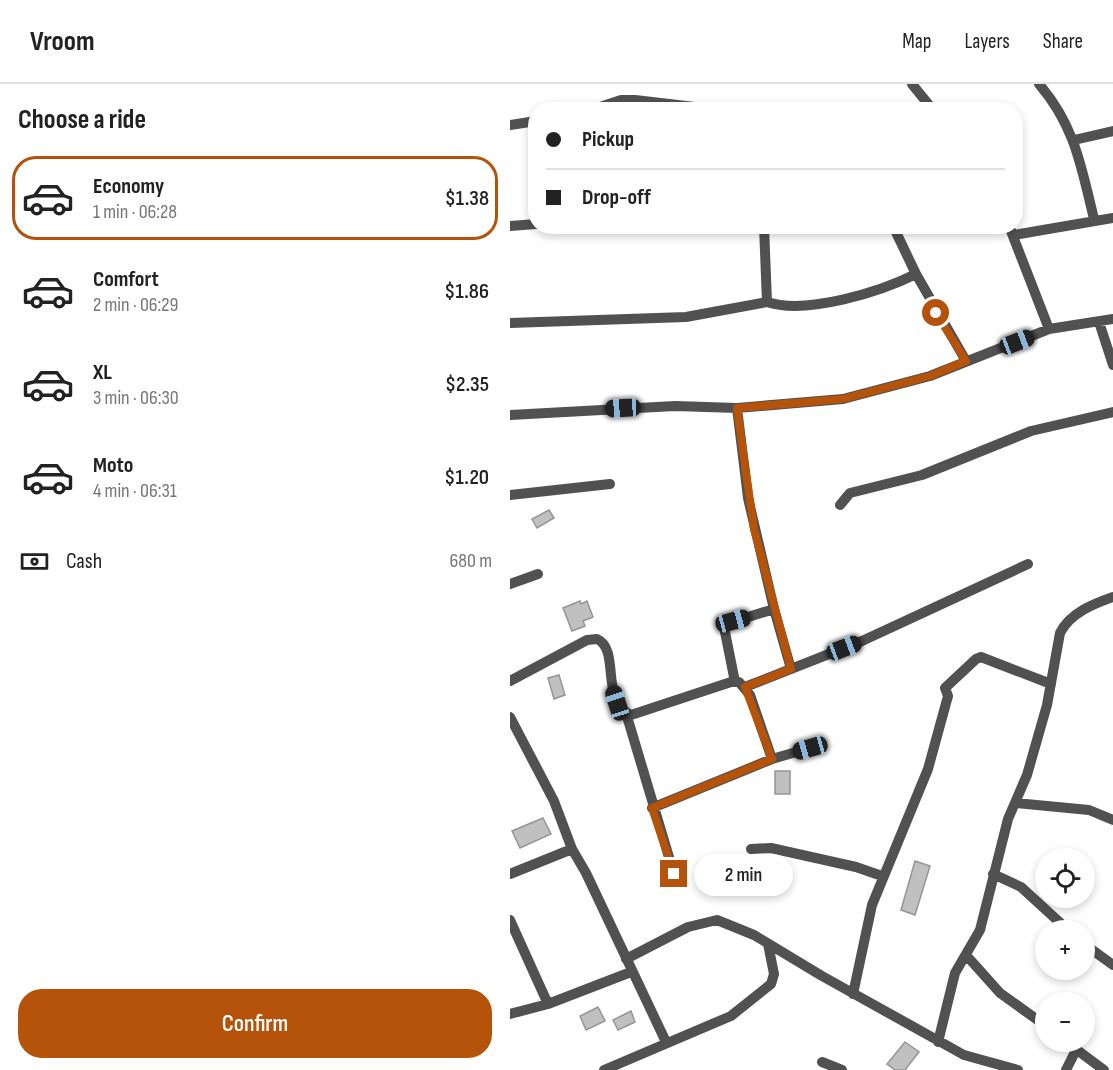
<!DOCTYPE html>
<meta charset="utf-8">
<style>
:root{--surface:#fff;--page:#f2f2f2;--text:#222;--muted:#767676;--line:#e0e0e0;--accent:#b45309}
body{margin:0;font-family:"Sofia Sans Condensed",sans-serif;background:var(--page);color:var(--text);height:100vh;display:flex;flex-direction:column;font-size:22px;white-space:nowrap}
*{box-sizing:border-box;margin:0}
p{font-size:20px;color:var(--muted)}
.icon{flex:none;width:33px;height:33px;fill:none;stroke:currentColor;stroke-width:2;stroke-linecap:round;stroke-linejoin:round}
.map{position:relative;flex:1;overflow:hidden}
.details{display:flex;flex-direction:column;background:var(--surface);width:510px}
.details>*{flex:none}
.top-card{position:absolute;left:18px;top:18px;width:495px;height:132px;border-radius:24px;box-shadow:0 3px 9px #0003;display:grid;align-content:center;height:132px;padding:0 18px;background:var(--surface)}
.controls{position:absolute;left:525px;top:764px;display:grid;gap:12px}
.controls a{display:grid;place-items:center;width:60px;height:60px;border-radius:50%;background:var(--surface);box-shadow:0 3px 9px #0003;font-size:30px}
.end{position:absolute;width:27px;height:27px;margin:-14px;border:8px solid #b45309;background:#fff;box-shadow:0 0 0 3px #fff}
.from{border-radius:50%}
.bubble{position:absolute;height:42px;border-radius:21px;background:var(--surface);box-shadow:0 3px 9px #0003;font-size:20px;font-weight:600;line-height:42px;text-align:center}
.car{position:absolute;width:18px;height:36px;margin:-18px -9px;border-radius:8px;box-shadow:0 0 4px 2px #0007;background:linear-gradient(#222 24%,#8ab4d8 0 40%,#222 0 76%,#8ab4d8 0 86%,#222 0)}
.top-card b{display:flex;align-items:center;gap:21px;height:57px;font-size:22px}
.top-card b+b{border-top:2px solid var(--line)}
.top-card i{width:15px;height:15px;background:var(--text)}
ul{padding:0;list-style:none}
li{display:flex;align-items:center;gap:18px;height:84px;margin:0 12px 9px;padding:0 6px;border:3px solid transparent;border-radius:24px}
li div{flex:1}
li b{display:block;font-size:22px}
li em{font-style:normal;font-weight:600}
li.active{border-color:var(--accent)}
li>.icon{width:54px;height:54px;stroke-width:1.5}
h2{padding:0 18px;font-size:27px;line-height:72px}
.pay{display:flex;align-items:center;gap:15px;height:66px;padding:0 18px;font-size:22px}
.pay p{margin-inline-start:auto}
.action{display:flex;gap:12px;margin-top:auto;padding:12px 18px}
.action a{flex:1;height:69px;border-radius:24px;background:var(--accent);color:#fff;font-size:24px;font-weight:600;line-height:69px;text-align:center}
header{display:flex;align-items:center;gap:36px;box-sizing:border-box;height:84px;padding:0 30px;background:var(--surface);border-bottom:2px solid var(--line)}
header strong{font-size:28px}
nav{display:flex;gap:33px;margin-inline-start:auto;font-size:21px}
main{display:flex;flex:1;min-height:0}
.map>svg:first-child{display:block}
</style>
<header>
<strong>Vroom</strong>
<nav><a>Map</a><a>Layers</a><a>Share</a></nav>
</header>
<main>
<section class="details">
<h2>Choose a ride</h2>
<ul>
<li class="active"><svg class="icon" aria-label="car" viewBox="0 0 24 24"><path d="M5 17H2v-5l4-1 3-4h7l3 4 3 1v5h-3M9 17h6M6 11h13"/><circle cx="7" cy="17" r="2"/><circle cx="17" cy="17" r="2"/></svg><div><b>Economy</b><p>1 min · 06:28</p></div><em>$1.38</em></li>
<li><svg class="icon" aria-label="car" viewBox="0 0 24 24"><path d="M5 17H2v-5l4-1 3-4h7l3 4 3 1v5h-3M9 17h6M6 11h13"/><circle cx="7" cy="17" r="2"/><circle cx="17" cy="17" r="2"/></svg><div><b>Comfort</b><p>2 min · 06:29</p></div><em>$1.86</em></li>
<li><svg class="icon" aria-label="car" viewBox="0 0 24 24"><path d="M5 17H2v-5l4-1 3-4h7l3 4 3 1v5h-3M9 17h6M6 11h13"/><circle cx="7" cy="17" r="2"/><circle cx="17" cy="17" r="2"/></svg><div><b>XL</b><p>3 min · 06:30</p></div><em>$2.35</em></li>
<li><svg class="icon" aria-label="car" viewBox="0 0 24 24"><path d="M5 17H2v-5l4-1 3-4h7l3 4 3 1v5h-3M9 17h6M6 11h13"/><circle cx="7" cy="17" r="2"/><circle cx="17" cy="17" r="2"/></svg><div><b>Moto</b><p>4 min · 06:31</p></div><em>$1.20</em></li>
</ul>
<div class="pay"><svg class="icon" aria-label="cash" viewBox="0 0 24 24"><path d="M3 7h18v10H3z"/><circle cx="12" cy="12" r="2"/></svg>Cash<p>680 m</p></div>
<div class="action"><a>Confirm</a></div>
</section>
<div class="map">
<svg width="603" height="986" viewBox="0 0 603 986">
<rect width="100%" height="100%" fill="#fff"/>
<path fill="#c0c0c0" stroke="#959595" stroke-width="1.5" d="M 39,426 L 44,434 L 27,444 L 22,435 Z
M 70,517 L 71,520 L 77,517 L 83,533 L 73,537 L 75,542 L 62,547 L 53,524 Z
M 49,591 L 55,611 L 44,615 L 38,594 Z
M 265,687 L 280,687 L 280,710 L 265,710 Z
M 33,734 L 41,750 L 10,764 L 2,747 Z
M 405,777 L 420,782 L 405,831 L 391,826 Z
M 88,923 L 95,937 L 76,946 L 70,932 Z
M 121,927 L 125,938 L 108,946 L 103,936 Z
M 395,958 L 409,968 L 395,986 L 385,986 L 377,980 Z"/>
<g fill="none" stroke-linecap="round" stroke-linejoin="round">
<path stroke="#515151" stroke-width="10" d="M 402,0 L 423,26
M 529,0 C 565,42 571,82 584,135
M 81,26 L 111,16 L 125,16 L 210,26
M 0,41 L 26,37
M 564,56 L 603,47
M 0,142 L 26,140
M 383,142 L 406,190
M 499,142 L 539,245
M 504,151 L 603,134
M 257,218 C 296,231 370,208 406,190 L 456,277
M 589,238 L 603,281
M 0,239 L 176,233 L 257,218 L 254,142
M 0,331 L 165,322 L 227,324 L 333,315 L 420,292 L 539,245 L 603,235
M 0,411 L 100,400
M 330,421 L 340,409 L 412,391 L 521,347 L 603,328
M 0,500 L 28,490
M 264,525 L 281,585
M 0,597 L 77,556 L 87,555 C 111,566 89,616 121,631 L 221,598 L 229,598 L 240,611 L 262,675
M 225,598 L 214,543 L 219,539 L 264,525 L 238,414 L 227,324
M 235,603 L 352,557 L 518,480
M 116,629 L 164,790
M 0,633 L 44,717 L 62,765
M 505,719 L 579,726 L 603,736
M 142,724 L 262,675 L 300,664
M 241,765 L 261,764 L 346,783 L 372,792
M 0,790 L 62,765 L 76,789 L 156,958
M 483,790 L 511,803 L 558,846
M 0,836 L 38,920
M 574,860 L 603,881
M 456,871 L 490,909 L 536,942
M 116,875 L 178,843 L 207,836 L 244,851 L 312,892 L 454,971 L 508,986
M 343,910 L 362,821 L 418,685 L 438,612 L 435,604 L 466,575 L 471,573 L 541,600
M 0,930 L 38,920 L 121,888
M 555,957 L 594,986
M 428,958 L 445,889 L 470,846 L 498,735 L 517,691 L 537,621 L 550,549 C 560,529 583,520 603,513
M 312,978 L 332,986
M 94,986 L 221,932 L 261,900 L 264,890 L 258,860
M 556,986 L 566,966"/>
</g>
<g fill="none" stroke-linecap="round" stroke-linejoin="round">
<path stroke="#b45309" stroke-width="8" d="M 164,790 L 142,724 L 262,675 L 235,603 L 281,585 L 244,445 L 227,324 L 333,315 L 420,292 L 456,277 L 426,229"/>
</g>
</svg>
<div class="controls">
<a><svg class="icon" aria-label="locate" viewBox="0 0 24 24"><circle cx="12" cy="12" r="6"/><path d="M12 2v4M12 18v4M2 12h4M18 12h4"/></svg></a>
<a>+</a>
<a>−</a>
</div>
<i class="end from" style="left:426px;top:229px"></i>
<i class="end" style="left:164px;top:790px"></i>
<div class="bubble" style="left:184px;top:770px;width:99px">2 min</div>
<i class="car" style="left:507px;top:258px;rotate:69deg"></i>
<i class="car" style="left:113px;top:324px;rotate:267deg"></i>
<i class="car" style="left:223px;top:537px;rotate:75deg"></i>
<i class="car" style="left:334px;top:564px;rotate:69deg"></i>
<i class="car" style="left:107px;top:619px;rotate:342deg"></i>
<i class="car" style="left:300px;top:664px;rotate:254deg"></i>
<div class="top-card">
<b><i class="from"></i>Pickup</b>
<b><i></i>Drop-off</b>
</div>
</div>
</main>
